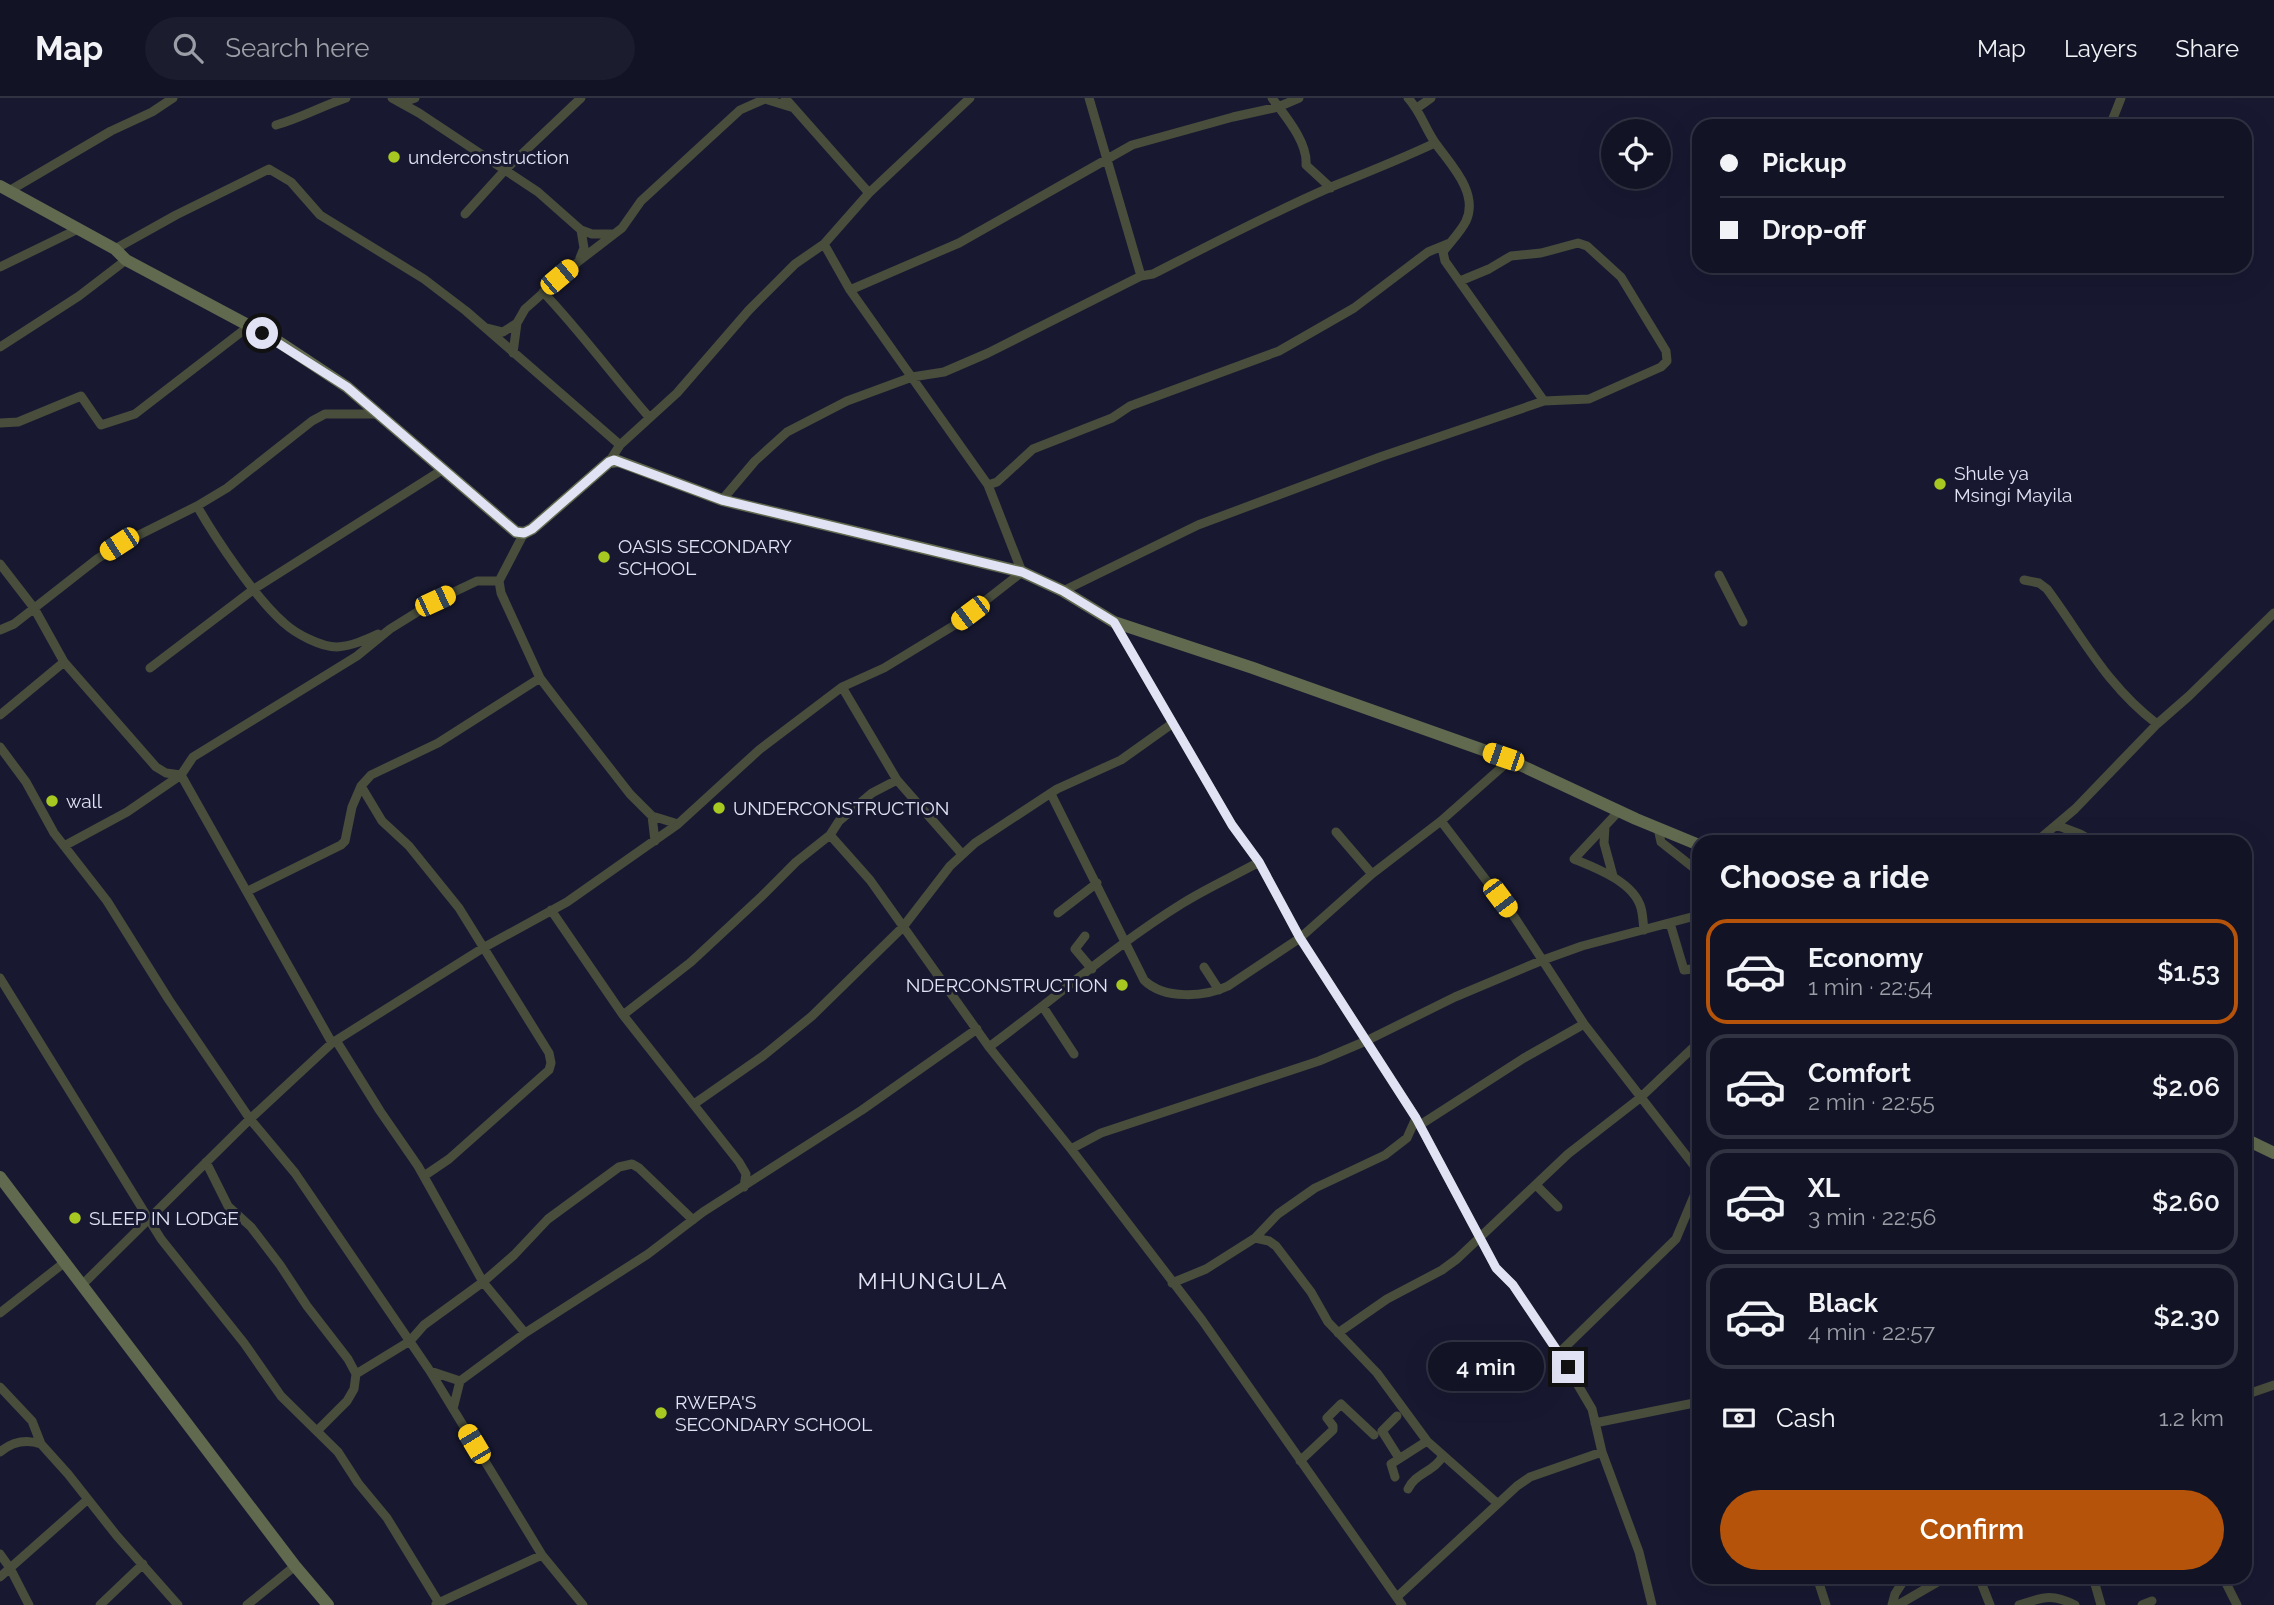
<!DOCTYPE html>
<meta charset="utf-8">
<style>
:root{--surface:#121325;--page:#1b1c2d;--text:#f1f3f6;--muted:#9c9ea7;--line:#313242;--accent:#b45309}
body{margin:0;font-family:Raleway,sans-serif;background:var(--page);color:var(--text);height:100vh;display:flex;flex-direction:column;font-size:26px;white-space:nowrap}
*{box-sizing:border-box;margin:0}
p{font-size:23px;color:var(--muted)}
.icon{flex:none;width:38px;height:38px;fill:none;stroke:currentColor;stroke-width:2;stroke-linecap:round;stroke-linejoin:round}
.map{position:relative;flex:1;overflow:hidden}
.side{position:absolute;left:1692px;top:737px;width:560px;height:749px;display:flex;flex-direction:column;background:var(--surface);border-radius:21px;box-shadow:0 7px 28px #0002,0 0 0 2px var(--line)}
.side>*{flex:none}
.guide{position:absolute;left:1692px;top:21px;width:560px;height:154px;border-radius:21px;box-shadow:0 7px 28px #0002,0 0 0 2px var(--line);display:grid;align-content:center;height:154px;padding:0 28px;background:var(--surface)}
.buttons{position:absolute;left:1601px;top:21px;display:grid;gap:14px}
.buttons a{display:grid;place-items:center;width:70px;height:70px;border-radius:50%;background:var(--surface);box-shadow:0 7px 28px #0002,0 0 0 2px var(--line);font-size:35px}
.end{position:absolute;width:32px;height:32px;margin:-16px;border:9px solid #e1e3f5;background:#111;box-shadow:0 0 0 4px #111}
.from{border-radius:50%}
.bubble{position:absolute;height:49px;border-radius:24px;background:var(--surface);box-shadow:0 7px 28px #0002,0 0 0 2px var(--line);font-size:23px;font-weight:600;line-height:49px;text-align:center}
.car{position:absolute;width:21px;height:42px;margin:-21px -10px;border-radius:9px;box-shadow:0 0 5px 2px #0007;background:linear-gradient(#f5c518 24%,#345 0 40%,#f5c518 0 76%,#345 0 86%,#f5c518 0)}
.guide b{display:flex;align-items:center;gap:24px;height:66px;font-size:26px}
.guide b+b{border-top:2px solid var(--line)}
.guide i{width:18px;height:18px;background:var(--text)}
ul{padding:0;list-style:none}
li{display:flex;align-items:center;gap:21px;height:105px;margin:0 14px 10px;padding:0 14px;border:4px solid var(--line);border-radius:21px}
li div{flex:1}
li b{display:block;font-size:26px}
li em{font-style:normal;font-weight:600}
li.on{border-color:var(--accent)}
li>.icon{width:63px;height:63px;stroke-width:1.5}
h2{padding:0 28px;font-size:32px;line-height:84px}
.pay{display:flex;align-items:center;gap:18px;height:77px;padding:0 28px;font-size:26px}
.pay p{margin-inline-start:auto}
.button{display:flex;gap:14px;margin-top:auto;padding:14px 28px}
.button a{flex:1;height:80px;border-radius:42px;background:var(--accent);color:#fff;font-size:28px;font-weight:600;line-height:80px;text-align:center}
header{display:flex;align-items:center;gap:42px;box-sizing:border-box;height:98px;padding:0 35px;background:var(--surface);border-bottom:2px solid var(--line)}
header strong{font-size:33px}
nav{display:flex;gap:38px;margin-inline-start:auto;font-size:24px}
.search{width:490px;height:63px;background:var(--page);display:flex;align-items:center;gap:18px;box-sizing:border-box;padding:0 24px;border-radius:38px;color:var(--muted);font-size:26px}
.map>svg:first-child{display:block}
</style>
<header>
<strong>Map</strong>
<div class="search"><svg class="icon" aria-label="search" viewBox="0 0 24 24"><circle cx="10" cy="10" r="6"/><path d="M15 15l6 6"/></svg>Search here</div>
<nav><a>Map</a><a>Layers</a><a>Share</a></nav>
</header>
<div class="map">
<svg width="2274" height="1507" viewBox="0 0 2274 1507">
<rect width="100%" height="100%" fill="#181931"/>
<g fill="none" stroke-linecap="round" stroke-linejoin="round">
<path stroke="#484d3c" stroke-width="9" d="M 392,0 L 419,15 L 538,94 L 581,132 L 592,136 L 614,136
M 785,0 L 869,95
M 1089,0 L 1141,178
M 1272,0 C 1285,18 1308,44 1306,67 L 1331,90
M 1408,0 C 1421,14 1425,31 1436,46 C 1451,67 1479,95 1466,123 C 1460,135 1450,144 1443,154 L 1445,163 L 1544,303
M 401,5 L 415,0
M 1417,10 L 1431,0
M 276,27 C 301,20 322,8 346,0
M 2110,28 L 2121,0
M 9,93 L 111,33 L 152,14 L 173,0
M 465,116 L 505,72 L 581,0
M 115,151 L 176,117 L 269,71 L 291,84 L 320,117 L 424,181 L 466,213 L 620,347
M 580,160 L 584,150 L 581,132
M 0,169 L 76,132
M 850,192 L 959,145 L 1132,47 L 1233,19 L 1278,9 L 1299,0
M 543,194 C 581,234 613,278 649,319
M 487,230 L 503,234 L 517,225
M 0,249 L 79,198 L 126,162
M 513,255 L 517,225 L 525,211 L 579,163 L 622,130 L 641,103 L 740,12 L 765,1 L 794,10
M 0,325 L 18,324 L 81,298 L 101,327 L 135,316 L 249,228
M 609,364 L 620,347 L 677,295 L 749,212 L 795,166 L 824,146 L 869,95 L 970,0
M 988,387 L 997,384 L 1033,351 L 1112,320 L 1130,308 L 1279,253 L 1354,210 L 1428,154 L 1450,145
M 722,402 L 755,363 L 787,334 L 847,303 L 912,279 L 944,274 L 988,255 L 1141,178 L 1153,176 C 1212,146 1271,115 1331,89 C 1366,75 1401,61 1435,45
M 197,408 C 216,441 256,501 284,525 C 296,536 321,549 337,549 C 352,548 365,542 378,536
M 524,435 L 499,483 L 501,495 L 540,580 L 559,605 L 630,696 L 652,718 L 678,726
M 0,466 L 34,510 L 64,564 L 156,669 L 166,675 L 181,677
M 1719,477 L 1743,524
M 2024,482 L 2039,485 L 2047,491 C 2084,541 2106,587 2157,626
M 1063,493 L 1198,427 L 1380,359 L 1544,303 L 1589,301 L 1661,269 L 1667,263 L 1666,253 L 1621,179 L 1587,148 L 1578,145 L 1541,155 L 1511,158 L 1489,171 L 1460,183
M 1114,524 L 1232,727 L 1259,764 L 1300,840 L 1416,1020 L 1496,1170 L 1513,1187 L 1559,1255 L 1592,1311 L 1602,1354 L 1639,1454 L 1652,1507
M 0,532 L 14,526 L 97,461 L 119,447 L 197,408 L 227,390 L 312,323 L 325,316 L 377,316
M 150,570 L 254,491 L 442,372
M 842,589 L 897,682 L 962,756
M 0,617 L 64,564
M 0,649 L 26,684 L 54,735 L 107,803 L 169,902 L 250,1021 L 295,1075 L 430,1273 L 542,1457 L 583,1507
M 361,688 L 382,723 L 409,748 L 459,810 L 549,955 L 551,965 L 549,972 L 449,1061 L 424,1078
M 1051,696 L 1144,882 C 1164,902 1205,899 1228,888 L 1300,840 L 1372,776 L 1441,723 L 1510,662
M 1619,713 L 1574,761 C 1596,770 1634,784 1641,810 C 1643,817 1643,825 1644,832
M 652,718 L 655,743
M 1441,723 L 1515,820 L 1584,926 L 1699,1074
M 2056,727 L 2080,736 L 2094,744
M 1605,728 L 1604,745 L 1613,778
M 1658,730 L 1661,744 L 1699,774
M 1336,734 L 1372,776
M 830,737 L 870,782 L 989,949 L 1071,1051 L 1202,1222 L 1402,1507
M 2036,744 L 2075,711 L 2157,626 L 2189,598 L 2274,515
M 64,748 L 127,714 L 181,677
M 248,793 L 341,747 L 345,743 L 352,709 L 361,688 L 371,677 L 438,645 L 540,580
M 551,812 L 623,917 L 739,1064 L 746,1076 L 744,1089
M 1058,815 L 1097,785
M 1670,825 L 1684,872 L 1699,870
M 1085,838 L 1075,851 L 1092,871
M 1204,869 L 1219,892
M 0,880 L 161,1141 L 244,1245 L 281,1298 L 338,1354 L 358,1385 L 387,1420 L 439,1505
M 1043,909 L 1074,956
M 623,917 L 691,864 L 762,798 L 796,764 L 830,737 L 839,723 L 872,695 L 897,682
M 337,944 L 380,1013 L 418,1068 L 483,1184 L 525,1235
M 332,945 L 181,677 L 193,659 L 357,558 L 390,531 L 435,503 L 477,483 L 499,483
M 989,949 C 1054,901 1115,847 1183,805 C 1207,790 1234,778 1259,764
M 694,1006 L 763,958 L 812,918 L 903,829 L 950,768 L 975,745 L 1057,691 L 1121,662 L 1173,625
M 1420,1027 L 1524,960 L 1584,926
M 1071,1051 L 1101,1035 L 1319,963 L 1366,943 L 1455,899 L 1543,862 L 1582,848 L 1699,817
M 206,1064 L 228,1108 L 251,1129 L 280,1167 L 307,1208 L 348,1261 L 356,1276 L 354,1291 L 347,1303 L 318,1332
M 1536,1087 L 1558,1109
M 1255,1140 L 1269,1143 L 1276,1148 L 1311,1194 L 1328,1224 L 1377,1275 L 1427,1343 L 1497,1405
M 1172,1185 L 1206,1171 L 1255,1140 L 1278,1116 L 1315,1090 L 1385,1057 L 1407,1040 L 1416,1020
M 82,1187 L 250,1021 L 332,945 L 483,850 L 567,804 L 678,726 L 759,652 L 842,589 L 884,570 L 953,528 L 1022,474 L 988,387 L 850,192 L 824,146
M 0,1215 L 65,1164
M 1338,1235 L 1387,1201 L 1442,1172 L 1457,1161 L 1568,1056 L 1640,1000 L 1699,944
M 1559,1255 L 1676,1141 L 1699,1086
M 430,1273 L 460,1283
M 356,1276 L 410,1243 L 424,1227 L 483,1184 L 514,1157 L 548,1121 L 619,1069 L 632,1066 L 639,1070 L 693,1122
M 0,1289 L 32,1323 L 41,1346
M 2245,1297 L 2274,1287
M 453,1311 L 460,1283 L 525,1235 L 648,1156 L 703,1114 L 862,1012 L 977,931
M 1397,1318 L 1382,1333 L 1399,1360
M 1595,1325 L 1699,1304
M 0,1354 C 12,1344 26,1341 41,1346 L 68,1376 L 117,1438 L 178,1507
M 1300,1363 L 1333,1332 L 1333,1328 L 1327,1320 L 1341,1306 L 1374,1337
M 1395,1379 L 1391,1366 L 1427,1343
M 1408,1391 C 1415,1375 1436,1373 1443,1357
M 0,1456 L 10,1470 L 29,1507
M 0,1479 L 87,1402
M 1817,1479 L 1826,1507
M 1979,1479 L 1990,1507
M 2093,1479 L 2101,1507
M 2223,1479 L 2237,1507
M 1397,1499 L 1517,1388 L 1530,1379 L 1602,1354
M 436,1506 L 542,1457
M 100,1507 L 143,1466
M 247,1507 L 295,1468
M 1892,1507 L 1895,1496 L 1906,1479
M 1898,1507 L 1946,1479
M 2019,1507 C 2044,1499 2051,1495 2075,1507
M 2142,1507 L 2152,1503"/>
<path stroke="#61694e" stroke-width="12" d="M 0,88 L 115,151 L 126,162 L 276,242 L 347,289 L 516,434 L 524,435 L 532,431 L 609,364 L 618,363 L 722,402 L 1022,474 L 1063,493 L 1114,524 L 1253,570 L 1503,659 L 1636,721 L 1699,747
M 2245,1041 L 2274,1055
M 0,1079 L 295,1468 L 328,1507"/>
</g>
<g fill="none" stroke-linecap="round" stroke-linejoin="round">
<path stroke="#e1e3f5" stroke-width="9" d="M 262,235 L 347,289 L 516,434 L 524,435 L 532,431 L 609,364 L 614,362 L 722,402 L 1022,474 L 1063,493 L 1114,524 L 1232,727 L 1259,764 L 1300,840 L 1416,1020 L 1496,1170 L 1513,1187 L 1568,1269"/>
</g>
<g fill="#a6c820" stroke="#181931" stroke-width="2.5">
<circle cx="394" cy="59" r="7"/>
<circle cx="1940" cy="386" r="7"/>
<circle cx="604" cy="459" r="7"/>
<circle cx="52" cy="703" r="7"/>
<circle cx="719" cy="710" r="7"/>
<circle cx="1122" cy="887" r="7"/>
<circle cx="75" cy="1120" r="7"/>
<circle cx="661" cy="1315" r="7"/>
</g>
<g text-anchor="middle" stroke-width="6" stroke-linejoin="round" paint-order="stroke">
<g font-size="19" fill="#e1e3f5" stroke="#181931" text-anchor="start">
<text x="408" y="66">underconstruction</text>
<text x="1954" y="382">Shule ya<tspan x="1954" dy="22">Msingi Mayila</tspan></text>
<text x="618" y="455">OASIS SECONDARY<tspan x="618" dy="22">SCHOOL</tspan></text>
<text x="66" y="710">wall</text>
<text x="733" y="717">UNDERCONSTRUCTION</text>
<text x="1108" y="894" text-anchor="end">NDERCONSTRUCTION</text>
<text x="89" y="1127">SLEEP IN LODGE</text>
<text x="675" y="1311">RWEPA'S<tspan x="675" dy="22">SECONDARY SCHOOL</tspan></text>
</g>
<g font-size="23" letter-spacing="2" fill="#e1e3f5" stroke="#181931">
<text x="933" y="1191">MHUNGULA</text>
</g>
</g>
</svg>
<div class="buttons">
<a><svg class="icon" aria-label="locate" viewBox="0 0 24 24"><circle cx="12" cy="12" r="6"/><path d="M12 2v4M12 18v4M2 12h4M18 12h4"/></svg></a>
</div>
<i class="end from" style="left:262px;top:235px"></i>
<i class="end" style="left:1568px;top:1269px"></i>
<div class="bubble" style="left:1428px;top:1244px;width:116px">4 min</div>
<i class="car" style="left:559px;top:179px;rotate:50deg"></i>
<i class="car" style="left:119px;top:446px;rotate:237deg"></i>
<i class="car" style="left:435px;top:503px;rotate:65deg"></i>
<i class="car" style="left:970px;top:515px;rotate:233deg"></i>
<i class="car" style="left:1503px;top:659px;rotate:289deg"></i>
<i class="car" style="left:1500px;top:800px;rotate:143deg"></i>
<i class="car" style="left:474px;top:1346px;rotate:329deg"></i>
<div class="guide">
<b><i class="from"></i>Pickup</b>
<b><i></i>Drop-off</b>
</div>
<section class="side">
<h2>Choose a ride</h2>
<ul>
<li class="on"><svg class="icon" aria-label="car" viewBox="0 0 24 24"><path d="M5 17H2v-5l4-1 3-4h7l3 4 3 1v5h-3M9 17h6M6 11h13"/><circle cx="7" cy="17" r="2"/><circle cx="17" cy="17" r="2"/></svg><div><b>Economy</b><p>1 min · 22:54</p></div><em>$1.53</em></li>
<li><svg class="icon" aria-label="car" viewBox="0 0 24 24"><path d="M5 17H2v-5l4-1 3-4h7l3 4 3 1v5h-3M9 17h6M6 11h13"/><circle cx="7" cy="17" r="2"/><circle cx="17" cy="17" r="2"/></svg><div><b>Comfort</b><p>2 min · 22:55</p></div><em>$2.06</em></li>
<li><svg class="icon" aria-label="car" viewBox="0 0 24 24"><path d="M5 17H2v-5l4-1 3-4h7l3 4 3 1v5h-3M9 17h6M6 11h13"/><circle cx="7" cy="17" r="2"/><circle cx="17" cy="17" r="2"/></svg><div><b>XL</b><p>3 min · 22:56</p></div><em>$2.60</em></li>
<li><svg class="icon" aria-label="car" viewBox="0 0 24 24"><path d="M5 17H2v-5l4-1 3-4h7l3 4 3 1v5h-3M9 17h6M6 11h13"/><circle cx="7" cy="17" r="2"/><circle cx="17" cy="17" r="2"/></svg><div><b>Black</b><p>4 min · 22:57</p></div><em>$2.30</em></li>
</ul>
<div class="pay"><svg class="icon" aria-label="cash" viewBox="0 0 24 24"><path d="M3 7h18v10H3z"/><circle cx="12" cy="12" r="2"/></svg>Cash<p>1.2 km</p></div>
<div class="button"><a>Confirm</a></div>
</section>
</div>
